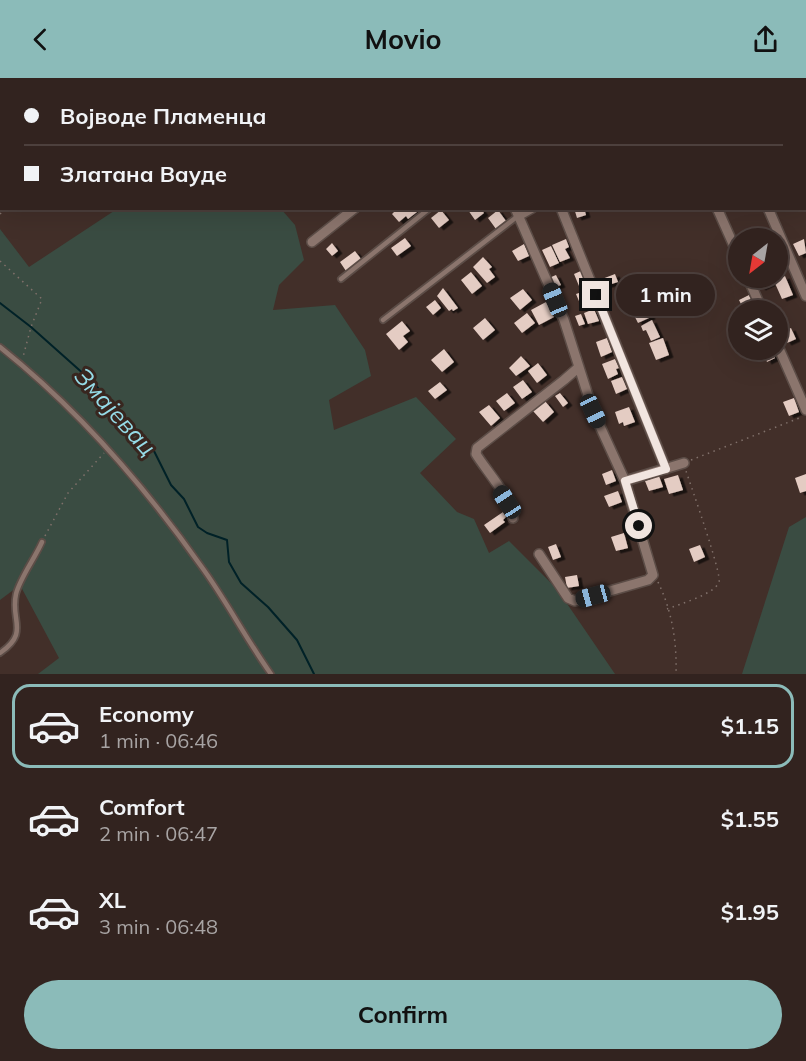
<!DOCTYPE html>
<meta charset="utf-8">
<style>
:root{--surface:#32231f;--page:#3d2f2c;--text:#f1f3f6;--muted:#a8a4a4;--line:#4d403d;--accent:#8bbbb9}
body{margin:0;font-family:Mulish,sans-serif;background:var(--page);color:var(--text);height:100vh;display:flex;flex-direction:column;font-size:22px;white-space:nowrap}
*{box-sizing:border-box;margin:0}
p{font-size:20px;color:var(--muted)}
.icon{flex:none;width:33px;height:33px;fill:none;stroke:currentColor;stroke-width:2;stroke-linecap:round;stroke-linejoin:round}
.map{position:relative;height:596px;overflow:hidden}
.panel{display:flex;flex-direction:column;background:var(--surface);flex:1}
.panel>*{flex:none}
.guide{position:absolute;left:0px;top:0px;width:807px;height:132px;box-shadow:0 6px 24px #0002,0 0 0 2px var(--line);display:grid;align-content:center;height:132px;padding:0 24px;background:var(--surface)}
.needle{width:39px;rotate:211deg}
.fabs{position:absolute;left:728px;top:150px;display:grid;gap:12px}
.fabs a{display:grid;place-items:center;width:60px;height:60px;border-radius:50%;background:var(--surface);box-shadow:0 6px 24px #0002,0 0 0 2px var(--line);font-size:30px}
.end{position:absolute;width:27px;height:27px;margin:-14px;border:8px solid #f1e5e0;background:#111;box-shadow:0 0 0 3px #111}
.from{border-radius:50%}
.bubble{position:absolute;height:42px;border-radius:21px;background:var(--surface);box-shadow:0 6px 24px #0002,0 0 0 2px var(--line);font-size:20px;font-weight:700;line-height:42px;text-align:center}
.car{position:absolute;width:18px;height:36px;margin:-18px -9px;border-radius:8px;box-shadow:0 0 4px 2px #0007;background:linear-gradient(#222 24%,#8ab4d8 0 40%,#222 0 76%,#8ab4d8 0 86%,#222 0)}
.guide b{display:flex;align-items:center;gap:21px;height:57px;font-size:22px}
.guide b+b{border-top:2px solid var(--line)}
.guide i{width:15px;height:15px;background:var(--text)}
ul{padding:10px 0 0;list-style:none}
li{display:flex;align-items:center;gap:18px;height:84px;margin:0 12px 9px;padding:0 12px;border:3px solid transparent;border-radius:18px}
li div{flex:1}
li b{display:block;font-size:22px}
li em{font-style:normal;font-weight:700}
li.active{border-color:var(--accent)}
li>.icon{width:54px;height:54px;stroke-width:1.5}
.button{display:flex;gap:12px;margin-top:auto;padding:12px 24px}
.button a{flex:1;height:69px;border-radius:36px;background:var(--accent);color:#111;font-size:24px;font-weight:700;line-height:69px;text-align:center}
header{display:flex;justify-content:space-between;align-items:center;height:78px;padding:0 24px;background:var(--accent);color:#111;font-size:27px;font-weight:700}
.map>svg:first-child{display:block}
</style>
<header><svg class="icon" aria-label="back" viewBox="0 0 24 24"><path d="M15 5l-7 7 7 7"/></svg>Movio<svg class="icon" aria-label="share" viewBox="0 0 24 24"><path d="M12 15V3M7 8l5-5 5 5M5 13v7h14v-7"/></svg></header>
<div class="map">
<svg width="806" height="596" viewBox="0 0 806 596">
<defs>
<filter id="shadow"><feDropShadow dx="4.5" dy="2.5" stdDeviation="0" flood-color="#0009"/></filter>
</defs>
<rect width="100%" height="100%" fill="#422f29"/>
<path fill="#3a4c42" d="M 117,131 L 281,131 L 295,147 L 304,182 L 279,207 L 273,232 L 335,227 L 365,272 L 371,298 L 329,322 L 334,352 L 416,319 L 456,361 L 420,395 L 457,434 L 474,441 L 489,475 L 509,463 L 557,511 L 615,596 L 38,596 L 59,580 L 20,507 L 0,522 L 0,151 L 29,189 Z
M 806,439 L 806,596 L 742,596 L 789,449 Z"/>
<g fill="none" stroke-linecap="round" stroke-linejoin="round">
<path stroke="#002127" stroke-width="2" d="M 0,225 L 31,249 L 95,306 L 129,349 L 141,358 L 152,369 L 171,407 L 184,421 L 198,449 L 207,455 L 227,462 L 229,484 L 241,505 L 268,529 L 297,562 L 314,596"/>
</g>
<path fill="#e4ccc3" filter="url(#shadow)" d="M 398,130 L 414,130 L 417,134 L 408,141 L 406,138 L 399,144 L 392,136 Z
M 470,130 L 480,130 L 484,135 L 475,142 L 468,132 Z
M 574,130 L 584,130 L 586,137 L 577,140 Z
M 441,132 L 449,142 L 439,150 L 431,140 Z
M 498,132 L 506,143 L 496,151 L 488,140 Z
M 405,160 L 411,168 L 397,178 L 391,170 Z
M 566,161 L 569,169 L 565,171 L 570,180 L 560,184 L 552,167 Z
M 804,161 L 806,175 L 799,178 L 793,166 Z
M 332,165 L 338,173 L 332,178 L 326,171 Z
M 524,166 L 529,178 L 518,183 L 512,173 Z
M 551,168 L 559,185 L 550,189 L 542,172 Z
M 355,173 L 361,181 L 346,193 L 340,184 Z
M 483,179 L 492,189 L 489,191 L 495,199 L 487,205 L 473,189 Z
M 583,192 L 588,205 L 579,208 L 574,196 Z
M 471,194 L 482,208 L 472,216 L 461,202 Z
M 615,196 L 618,204 L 605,208 L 602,201 Z
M 556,197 L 561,207 L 553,210 L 549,200 Z
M 785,198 L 793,217 L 782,221 L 774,203 Z
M 756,200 L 769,200 L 772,205 L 761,210 Z
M 443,210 L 458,230 L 453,233 L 452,231 L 449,233 L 437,218 Z
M 523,211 L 532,222 L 520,232 L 510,220 Z
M 588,212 L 593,224 L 581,228 L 576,216 Z
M 749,217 L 755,230 L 744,232 L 739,222 Z
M 435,222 L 441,230 L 433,237 L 426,229 Z
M 546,224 L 554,239 L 539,247 L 531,232 Z
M 645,225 L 651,239 L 638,245 L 631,231 Z
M 594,231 L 599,243 L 588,246 L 584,235 Z
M 527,235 L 535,245 L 522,255 L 514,245 Z
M 581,236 L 585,246 L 579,248 L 575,238 Z
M 485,240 L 495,252 L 483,262 L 473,250 Z
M 652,242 L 660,259 L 651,263 L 646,252 L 643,253 L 641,248 Z
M 402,243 L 410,253 L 403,258 L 408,264 L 399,272 L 386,256 Z
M 791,250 L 796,261 L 787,265 L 780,255 Z
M 607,260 L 612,274 L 601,279 L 596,264 Z
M 663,260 L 669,277 L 656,282 L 649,265 Z
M 444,271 L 454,284 L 442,294 L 431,282 Z
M 762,272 L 771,272 L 775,280 L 767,284 Z
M 521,278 L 530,288 L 516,298 L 509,290 Z
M 615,281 L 619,290 L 616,291 L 618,296 L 608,301 L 602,286 Z
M 538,285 L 547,297 L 537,305 L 528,293 Z
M 622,299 L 627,311 L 616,316 L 611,303 Z
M 523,302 L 532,314 L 522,321 L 513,309 Z
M 440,304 L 447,312 L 435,321 L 428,313 Z
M 507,315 L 515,325 L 504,333 L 496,323 Z
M 560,315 L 568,325 L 563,329 L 555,318 Z
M 794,320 L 799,334 L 789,338 L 783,324 Z
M 545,323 L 554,334 L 543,344 L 533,333 Z
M 489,327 L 500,340 L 491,348 L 479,334 Z
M 629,329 L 635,344 L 624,348 L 623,344 L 619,346 L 615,334 Z
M 612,392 L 616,403 L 606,407 L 602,396 Z
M 806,396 L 806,413 L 800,415 L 795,400 Z
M 678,397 L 683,412 L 669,416 L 664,401 Z
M 659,398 L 663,409 L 649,413 L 645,403 Z
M 618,413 L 622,424 L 609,429 L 604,418 Z
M 503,434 L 506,439 L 503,442 L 505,444 L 490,455 L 484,447 Z
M 624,455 L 628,470 L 616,473 L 611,459 Z
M 556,466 L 561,479 L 553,482 L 548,469 Z
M 700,467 L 705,479 L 694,484 L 689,471 Z
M 577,497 L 579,508 L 567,510 L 565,499 Z"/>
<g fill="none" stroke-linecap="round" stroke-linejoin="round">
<g stroke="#5c4d47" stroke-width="8">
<path id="service" d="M 341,201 L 430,130
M 383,242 L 518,138
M 0,269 C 79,332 143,406 201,488 C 226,522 246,561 271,596
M 0,575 C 30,554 10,543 16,516 C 20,500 35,480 42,464"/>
</g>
<g stroke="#5c4d47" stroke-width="12">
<path id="minor" d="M 179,0 L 180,2
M 456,0 L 457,2
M 611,0 L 611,2
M 660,0 L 661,2
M 715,0 L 716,2
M 795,0 L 795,2
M 215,2 L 217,0
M 323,2 L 325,0
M 431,2 L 433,0
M 806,56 L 806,57
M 515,130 L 564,242 L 593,333 L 625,403 L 653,497 L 648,502 L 575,523 L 568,520 L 539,476
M 561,130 L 666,391
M 717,130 L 738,177
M 768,130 L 806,218
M 518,138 L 532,130
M 312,164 L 355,130
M 748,200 L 762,232
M 777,266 L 806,332
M 625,403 L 684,385
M 513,440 C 511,419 487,394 476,376 L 477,370 L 564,302 L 579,289"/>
</g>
<path stroke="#81716b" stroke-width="1.5" stroke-dasharray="1.5 4.5" stroke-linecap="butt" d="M 77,2 L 79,0
M 0,63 L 2,62
M 0,136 L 7,130
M 0,183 L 42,221 L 31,249 L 23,279
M 691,382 L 802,339
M 45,458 L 68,415 L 104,375
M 658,504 C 672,533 677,564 676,596
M 667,531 C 680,526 715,516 719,504 C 722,496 691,408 686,393"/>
<use href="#service" stroke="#8b756d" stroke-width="4.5"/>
<use href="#minor" stroke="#8b756d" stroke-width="9"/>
</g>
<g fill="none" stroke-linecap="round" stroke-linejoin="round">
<path stroke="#f1e5e0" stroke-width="8" d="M 596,217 L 666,391 L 625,403 L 639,448"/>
</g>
<g text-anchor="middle" stroke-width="6" stroke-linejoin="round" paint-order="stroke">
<g font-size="24" font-style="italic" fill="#95dbe7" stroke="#38261f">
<text transform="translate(115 334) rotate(48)" y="8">Змајевац</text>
</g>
</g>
</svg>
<div class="fabs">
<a><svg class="needle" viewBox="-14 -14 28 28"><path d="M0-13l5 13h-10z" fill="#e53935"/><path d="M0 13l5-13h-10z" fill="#a8a4a4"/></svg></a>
<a><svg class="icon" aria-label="layers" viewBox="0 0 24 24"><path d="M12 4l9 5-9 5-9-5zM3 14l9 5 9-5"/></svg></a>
</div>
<i class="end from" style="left:639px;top:448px"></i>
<i class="end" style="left:596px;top:217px"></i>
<div class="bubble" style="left:616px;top:196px;width:99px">1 min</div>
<i class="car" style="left:555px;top:222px;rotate:338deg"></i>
<i class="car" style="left:593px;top:333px;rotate:155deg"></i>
<i class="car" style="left:507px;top:424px;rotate:327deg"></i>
<i class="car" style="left:593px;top:518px;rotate:255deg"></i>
<div class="guide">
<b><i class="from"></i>Војводе Пламенца</b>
<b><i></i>Златана Вауде</b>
</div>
</div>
<section class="panel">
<ul>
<li class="active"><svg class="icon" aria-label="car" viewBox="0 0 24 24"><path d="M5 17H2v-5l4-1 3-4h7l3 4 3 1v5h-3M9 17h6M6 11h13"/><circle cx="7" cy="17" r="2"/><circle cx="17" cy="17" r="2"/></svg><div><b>Economy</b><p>1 min · 06:46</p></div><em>$1.15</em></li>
<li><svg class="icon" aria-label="car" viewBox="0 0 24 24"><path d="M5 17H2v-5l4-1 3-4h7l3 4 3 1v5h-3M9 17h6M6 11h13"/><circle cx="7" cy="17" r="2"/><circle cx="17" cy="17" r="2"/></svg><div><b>Comfort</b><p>2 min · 06:47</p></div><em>$1.55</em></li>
<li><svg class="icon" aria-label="car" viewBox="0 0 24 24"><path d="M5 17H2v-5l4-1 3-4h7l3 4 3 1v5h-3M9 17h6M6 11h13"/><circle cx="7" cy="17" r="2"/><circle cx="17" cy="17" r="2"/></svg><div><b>XL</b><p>3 min · 06:48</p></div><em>$1.95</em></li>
</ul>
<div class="button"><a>Confirm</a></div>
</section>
